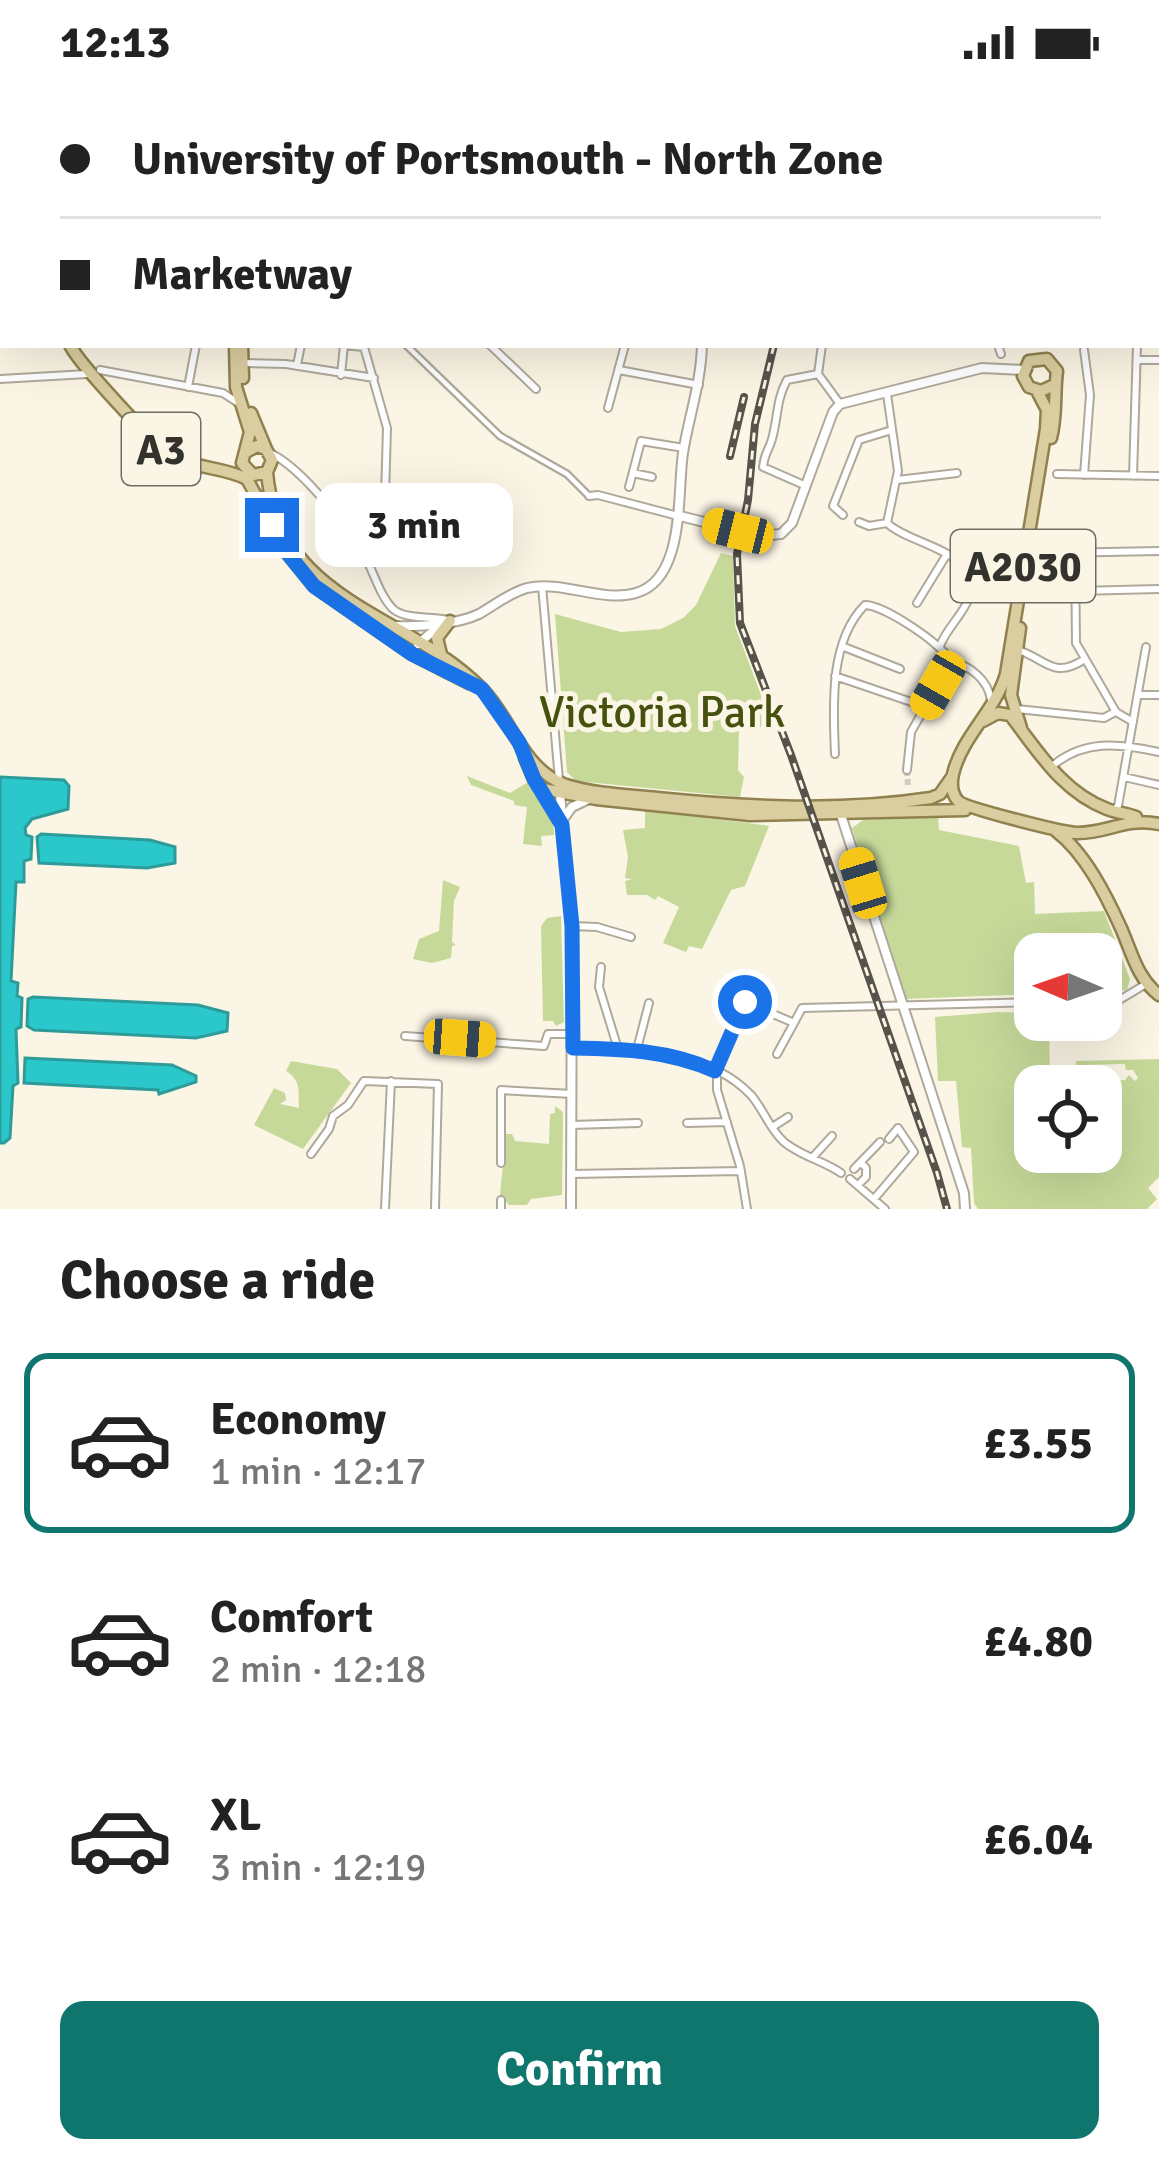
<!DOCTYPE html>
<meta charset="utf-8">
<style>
:root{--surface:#fff;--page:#f2f2f2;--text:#222;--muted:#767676;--line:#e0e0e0;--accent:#0f766e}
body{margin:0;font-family:Signika,sans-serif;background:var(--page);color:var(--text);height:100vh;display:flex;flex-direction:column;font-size:45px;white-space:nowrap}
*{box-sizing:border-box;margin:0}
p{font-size:39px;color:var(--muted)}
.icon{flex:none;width:66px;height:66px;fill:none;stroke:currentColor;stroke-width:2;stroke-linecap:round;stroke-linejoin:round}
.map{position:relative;height:1125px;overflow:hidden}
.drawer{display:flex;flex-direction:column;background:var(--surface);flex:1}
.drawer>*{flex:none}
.guide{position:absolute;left:0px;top:0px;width:1161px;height:264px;box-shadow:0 12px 48px #0002;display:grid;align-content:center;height:264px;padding:0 60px;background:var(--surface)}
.needle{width:78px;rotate:272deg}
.buttons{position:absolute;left:1014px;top:849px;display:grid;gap:24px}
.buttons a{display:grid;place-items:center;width:108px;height:108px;border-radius:24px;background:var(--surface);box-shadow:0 12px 48px #0002;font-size:60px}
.end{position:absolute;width:54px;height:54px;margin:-27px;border:15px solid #1a73e8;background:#fff;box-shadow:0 0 0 6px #fff}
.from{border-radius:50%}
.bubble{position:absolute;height:84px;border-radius:24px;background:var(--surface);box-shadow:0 12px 48px #0002;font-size:39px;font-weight:800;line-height:84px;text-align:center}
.car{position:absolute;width:36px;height:72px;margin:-36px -18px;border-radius:15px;box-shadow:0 0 9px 3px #0007;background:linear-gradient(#f5c518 24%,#345 0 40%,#f5c518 0 76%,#345 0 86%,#f5c518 0)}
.guide b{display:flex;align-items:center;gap:42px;height:114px;font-size:45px}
.guide b+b{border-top:3px solid var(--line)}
.guide i{width:30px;height:30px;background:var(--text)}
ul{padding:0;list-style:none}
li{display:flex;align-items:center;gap:36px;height:180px;margin:0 24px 18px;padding:0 36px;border:6px solid transparent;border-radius:24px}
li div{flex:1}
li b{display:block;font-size:45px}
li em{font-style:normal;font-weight:800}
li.on{border-color:var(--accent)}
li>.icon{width:108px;height:108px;stroke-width:1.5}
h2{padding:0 60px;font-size:54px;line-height:144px}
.primary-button{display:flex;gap:24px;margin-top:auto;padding:24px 60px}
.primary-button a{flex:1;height:138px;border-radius:24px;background:var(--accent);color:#fff;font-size:48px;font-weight:800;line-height:138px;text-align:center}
.status{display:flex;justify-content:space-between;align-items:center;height:84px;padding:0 60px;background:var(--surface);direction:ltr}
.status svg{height:33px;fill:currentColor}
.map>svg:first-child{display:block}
</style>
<div class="status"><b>12:13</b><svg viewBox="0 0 49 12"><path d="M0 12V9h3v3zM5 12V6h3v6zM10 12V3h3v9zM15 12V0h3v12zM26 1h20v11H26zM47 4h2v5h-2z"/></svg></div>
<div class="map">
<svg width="1159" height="1125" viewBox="0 0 1159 1125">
<rect width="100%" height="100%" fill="#fbf5e5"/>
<path fill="#c6d999" d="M 721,469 L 733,472 L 735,542 L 773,643 L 746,643 L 739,647 L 738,686 L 744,693 L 740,713 L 576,697 L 567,688 L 555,530 L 621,548 L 661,545 L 683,534 L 696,521 Z
M 467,692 L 510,709 L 530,697 L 553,736 L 554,751 L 541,752 L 542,762 L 523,760 L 527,723 L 514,721 L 514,717 L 471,701 Z
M 645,726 L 769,742 L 745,802 L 731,806 L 702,865 L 689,862 L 686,868 L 663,859 L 679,823 L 658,812 L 655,816 L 647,811 L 627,811 L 625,797 L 632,795 L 625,794 L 628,773 L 623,746 L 645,744 Z
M 938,731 L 939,746 L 1019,762 L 1026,799 L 1034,798 L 1035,830 L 1104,827 L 1130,895 L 1127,906 L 1101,908 L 1101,870 L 1035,870 L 1035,910 L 904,915 L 852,744 L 863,736 Z
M 443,796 L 460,803 L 454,817 L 452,858 L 456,861 L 452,862 L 451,874 L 432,879 L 413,875 L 419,855 L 439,847 Z
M 561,832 L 564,938 L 556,942 L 553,937 L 543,937 L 541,842 L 547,834 Z
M 998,928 L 1035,929 L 1035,936 L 1049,936 L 1050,1002 L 1035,1002 L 1035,1068 L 1101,1068 L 1103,1021 L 1097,997 L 1125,996 L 1129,991 L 1135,997 L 1138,994 L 1133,986 L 1126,986 L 1125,980 L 1085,981 L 1085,987 L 1069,987 L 1066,983 L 1076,983 L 1076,977 L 1159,975 L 1159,1093 L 1148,1104 L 1157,1115 L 1147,1125 L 978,1125 L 974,1119 L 971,1064 L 962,1063 L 956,997 L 938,997 L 935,933 Z
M 291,977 L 337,985 L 351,999 L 303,1065 L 254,1041 L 274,1004 L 285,1009 L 286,1016 L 280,1020 L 299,1024 C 298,1008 302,997 286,987 Z
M 555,1022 L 563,1028 L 562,1111 L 531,1115 L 527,1121 L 509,1121 L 500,1111 L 506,1050 L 512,1050 L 515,1057 L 549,1060 L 550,1030 L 555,1029 Z"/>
<path fill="#2bc8cb" stroke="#2e9b9b" stroke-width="3" d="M 0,693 L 64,696 L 69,702 L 68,725 L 32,735 L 25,744 L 26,751 L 32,753 L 31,775 L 24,777 L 24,798 L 16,798 L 11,897 L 18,899 L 17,912 L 22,914 L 21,943 L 16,945 L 18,999 L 13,1002 L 10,1054 L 4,1059 L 0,1059 Z
M 41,750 L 150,756 L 175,763 L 175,779 L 147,784 L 39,779 L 37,753 Z
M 33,913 L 198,921 L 228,929 L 227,947 L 196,954 L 34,946 L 27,942 L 28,915 Z
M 25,974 L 172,981 L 196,992 L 196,998 L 159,1010 L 158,1006 L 24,999 Z"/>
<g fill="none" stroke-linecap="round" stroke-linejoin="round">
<path stroke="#d3cec0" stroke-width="6" stroke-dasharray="6 3" stroke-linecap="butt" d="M 907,686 L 908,702"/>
<g stroke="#afa99b" stroke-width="9">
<path id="pedestrian" d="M 406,261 L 500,352 L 567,390 L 589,412"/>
</g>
<g stroke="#afa99b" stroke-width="10">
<path id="minor" d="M 207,0 L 208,3
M 314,0 L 314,3
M 381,0 L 381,3
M 482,0 L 483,3
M 729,0 L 730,3
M 1012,0 L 1016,3
M 16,3 L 18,0
M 117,3 L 119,0
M 146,3 L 148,0
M 353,3 L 361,0
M 497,3 L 512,0
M 572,3 L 572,0
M 806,3 L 807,0
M 837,3 L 837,0
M 971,3 L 973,0
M 1054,3 L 1054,0
M 1142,3 L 1144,0
M 0,11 L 3,13
M 0,28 L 3,24
M 1158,45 L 1159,44
M 0,57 L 3,57
M 0,85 L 3,84
M 1158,103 L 1159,103
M 343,261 L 364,263 L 387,344 L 384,448 L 379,460 L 365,472
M 490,261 L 536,305
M 998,261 L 1001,270
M 1084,266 L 1090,311 L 1084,391
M 1139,276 L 1159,276
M 243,279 L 286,280 L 374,294
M 297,281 L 301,261
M 100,286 L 223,309 L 240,320
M 619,286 L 699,301
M 818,290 L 840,320
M 818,290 L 822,261
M 341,291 L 344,261
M 0,295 L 87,290
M 188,303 L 196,261
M 887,310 L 898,387 L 887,439 C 909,461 987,468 969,514 C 962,532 946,545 940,562
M 608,324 L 625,261
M 272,370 C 305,387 347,443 366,475 C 375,491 380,512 393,525 C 406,536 432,532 448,536
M 633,389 L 652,393
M 1057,390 L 1159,392
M 1133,392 L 1137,261
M 897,396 L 957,389
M 804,401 L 763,383 C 764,370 769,366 772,355 C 778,334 776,316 787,296 L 818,290
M 629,403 L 641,357 L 684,364
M 589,412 L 598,411 L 678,432
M 843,431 L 833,422 L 859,356 L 892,346
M 859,438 L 869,442 L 887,439
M 1034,452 L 1051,467
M 1075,468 L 1076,559 L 1116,628 L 1133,638
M 1030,477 L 1054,469 L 1159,467
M 542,502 L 559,696
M 1076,507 L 1159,505
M 917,519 L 947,470
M 844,563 L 900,585
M 1018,566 C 1046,575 1053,596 1085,575
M 835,592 L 926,623
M 1139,611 L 1159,611
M 1017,625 L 1104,634 L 1115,628
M 835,670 C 833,622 829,557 865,521 C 884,521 944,561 951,578 C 970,581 988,596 991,616
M 1050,684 C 1082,655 1119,659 1159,668
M 907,686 L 911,648 L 951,578
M 1124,693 L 1159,701
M 1113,726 L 1118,722 L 1146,563
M 572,842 L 597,843 L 631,853
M 601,883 L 599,903 L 618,965
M 1101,916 L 1121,915 L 1146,900
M 405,952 L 544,962 L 548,950 L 573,950
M 573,964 C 632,966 706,964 751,1011 C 763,1025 770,1045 783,1057 C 798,1071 824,1077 841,1089
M 637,965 L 649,919
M 777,970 L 794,939
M 715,987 L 745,918 L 794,939 L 802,924 L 1035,918
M 717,989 L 717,1006 L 740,1082 L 747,1125
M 687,1039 L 727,1038
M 571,1041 L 638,1039
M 774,1042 L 788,1033
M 311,1070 L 329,1045 L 333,1032 L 348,1021 L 364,997 L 438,1000 L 435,1125
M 813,1073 L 832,1052
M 501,1079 L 501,1006 L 572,1010
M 854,1085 L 880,1058
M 571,1090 L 741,1087
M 850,1095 L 885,1125
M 859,1100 L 866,1093 L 866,1084 L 861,1079
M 874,1115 L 914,1068 L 898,1044 L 889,1055
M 385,1125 L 391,997
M 501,1125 L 501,1116"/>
</g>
<g stroke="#afa99b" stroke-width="12">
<path id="tertiary" d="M 613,0 L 613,3
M 680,432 L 760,452 L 781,450 L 792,439 L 833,328 L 840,320 L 982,284 L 1024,286
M 398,542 C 421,543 458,540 479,530 C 495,521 509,509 527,504 C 563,496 602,519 636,509 C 686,495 677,407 683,369 C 689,332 701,299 702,261
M 418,560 L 443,539
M 542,707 L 560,734
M 560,710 L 572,842 L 571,1125
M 840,728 L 964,1109 L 965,1125
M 564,734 L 572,723 L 589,715"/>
</g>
<g stroke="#90814e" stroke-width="15">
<path id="primary" d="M 264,0 L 265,3
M 1094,3 L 1094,0
M 1102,3 L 1102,0
M 0,136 L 3,137
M 0,184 L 3,182
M 70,261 C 78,278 157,365 174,373 C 197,385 224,383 247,395 L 288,470 L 314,502 L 412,570 L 469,599
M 235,261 L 236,303 L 250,348 L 242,379 L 253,391 L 267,388 L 272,376 L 266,365 L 257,362 L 246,368
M 242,261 L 243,294
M 1037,307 L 1047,326 L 1046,345 L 1006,590 C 996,626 962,652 953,690 C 951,699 951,709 958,717 C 965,724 1061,748 1076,749 C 1107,750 1125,733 1159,740
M 251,329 L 266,365
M 1051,354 C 1057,332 1054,309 1057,287 L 1047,275 L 1029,277 L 1023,292 L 1029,303 L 1041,307 L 1052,302
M 267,388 C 278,520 408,528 483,606 C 512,636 523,686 566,701 C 595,710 627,711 657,714 C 747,723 840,728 931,714 L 940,710 L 952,693
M 1020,544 L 1011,611 L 1021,644
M 441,570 L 437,554 L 450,537
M 983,637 L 998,629 L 1010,631 C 1038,667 1062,708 1107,725 C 1117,729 1126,729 1136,733
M 525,674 L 534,695 L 543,705 L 596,715 L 750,731 L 965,726
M 1056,747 C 1085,769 1106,811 1121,844 C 1132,869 1137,894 1159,911"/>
</g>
<use href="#pedestrian" stroke="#fff" stroke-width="4.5"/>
<use href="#minor" stroke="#fff" stroke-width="6"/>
<use href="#tertiary" stroke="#fff" stroke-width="8"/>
<use href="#primary" stroke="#dacda0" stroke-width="10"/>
<g stroke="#56534b" stroke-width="8">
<path id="rail" d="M 830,3 L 831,0
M 774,261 L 755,340 L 748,416 L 737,470 L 740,539 L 791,671 L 937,1089 L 947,1125
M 730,372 L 744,313"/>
</g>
<use href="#rail" stroke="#fbf5e5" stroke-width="3" stroke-dasharray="9" stroke-linecap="butt"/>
</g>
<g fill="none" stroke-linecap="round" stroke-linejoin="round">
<path stroke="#1a73e8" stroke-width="15" d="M 272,441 L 288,470 L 314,502 L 412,570 L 482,605 L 519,658 L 534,695 L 562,741 L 572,842 L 573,964 C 623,965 669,966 715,987 L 745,918"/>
</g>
<g text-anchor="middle" stroke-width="10" stroke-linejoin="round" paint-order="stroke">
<g fill="#fbf5e5" stroke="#706c64" stroke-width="3">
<rect x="122" y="329" width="78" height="72" rx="9"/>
<rect x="951" y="446" width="144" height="72" rx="9"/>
</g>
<g font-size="42" font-weight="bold" fill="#34322c">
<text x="161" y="380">A3</text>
<text x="1023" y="497">A2030</text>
</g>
<g font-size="45" fill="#44520e" stroke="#fbf5e5">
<text x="662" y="643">Victoria Park</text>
</g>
</g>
</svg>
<div class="buttons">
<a><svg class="needle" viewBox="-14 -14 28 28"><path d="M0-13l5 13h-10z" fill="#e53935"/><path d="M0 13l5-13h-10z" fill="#767676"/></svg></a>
<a><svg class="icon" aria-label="locate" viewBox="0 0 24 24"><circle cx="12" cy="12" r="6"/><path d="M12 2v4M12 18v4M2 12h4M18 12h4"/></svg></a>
</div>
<i class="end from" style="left:745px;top:918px"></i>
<i class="end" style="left:272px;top:441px"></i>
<div class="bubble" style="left:315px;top:399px;width:198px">3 min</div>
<i class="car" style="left:738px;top:447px;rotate:284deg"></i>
<i class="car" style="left:938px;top:601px;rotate:210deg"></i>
<i class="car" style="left:863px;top:799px;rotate:343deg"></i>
<i class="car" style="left:460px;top:954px;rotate:94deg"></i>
<div class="guide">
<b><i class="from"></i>University of Portsmouth - North Zone</b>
<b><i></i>Marketway</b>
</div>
</div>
<section class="drawer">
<h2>Choose a ride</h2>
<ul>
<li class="on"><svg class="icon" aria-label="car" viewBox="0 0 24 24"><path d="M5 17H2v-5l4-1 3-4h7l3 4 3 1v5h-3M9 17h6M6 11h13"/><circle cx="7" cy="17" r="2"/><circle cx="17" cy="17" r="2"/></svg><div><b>Economy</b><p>1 min · 12:17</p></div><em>£3.55</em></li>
<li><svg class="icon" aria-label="car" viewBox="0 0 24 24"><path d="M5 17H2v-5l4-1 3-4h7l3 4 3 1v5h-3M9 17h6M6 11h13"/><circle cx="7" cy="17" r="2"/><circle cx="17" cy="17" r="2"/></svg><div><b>Comfort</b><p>2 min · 12:18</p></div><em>£4.80</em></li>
<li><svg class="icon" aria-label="car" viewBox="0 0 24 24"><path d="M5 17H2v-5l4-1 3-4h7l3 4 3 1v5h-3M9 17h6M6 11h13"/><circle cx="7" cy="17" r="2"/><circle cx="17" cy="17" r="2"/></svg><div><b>XL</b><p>3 min · 12:19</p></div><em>£6.04</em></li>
</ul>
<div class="primary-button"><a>Confirm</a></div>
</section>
